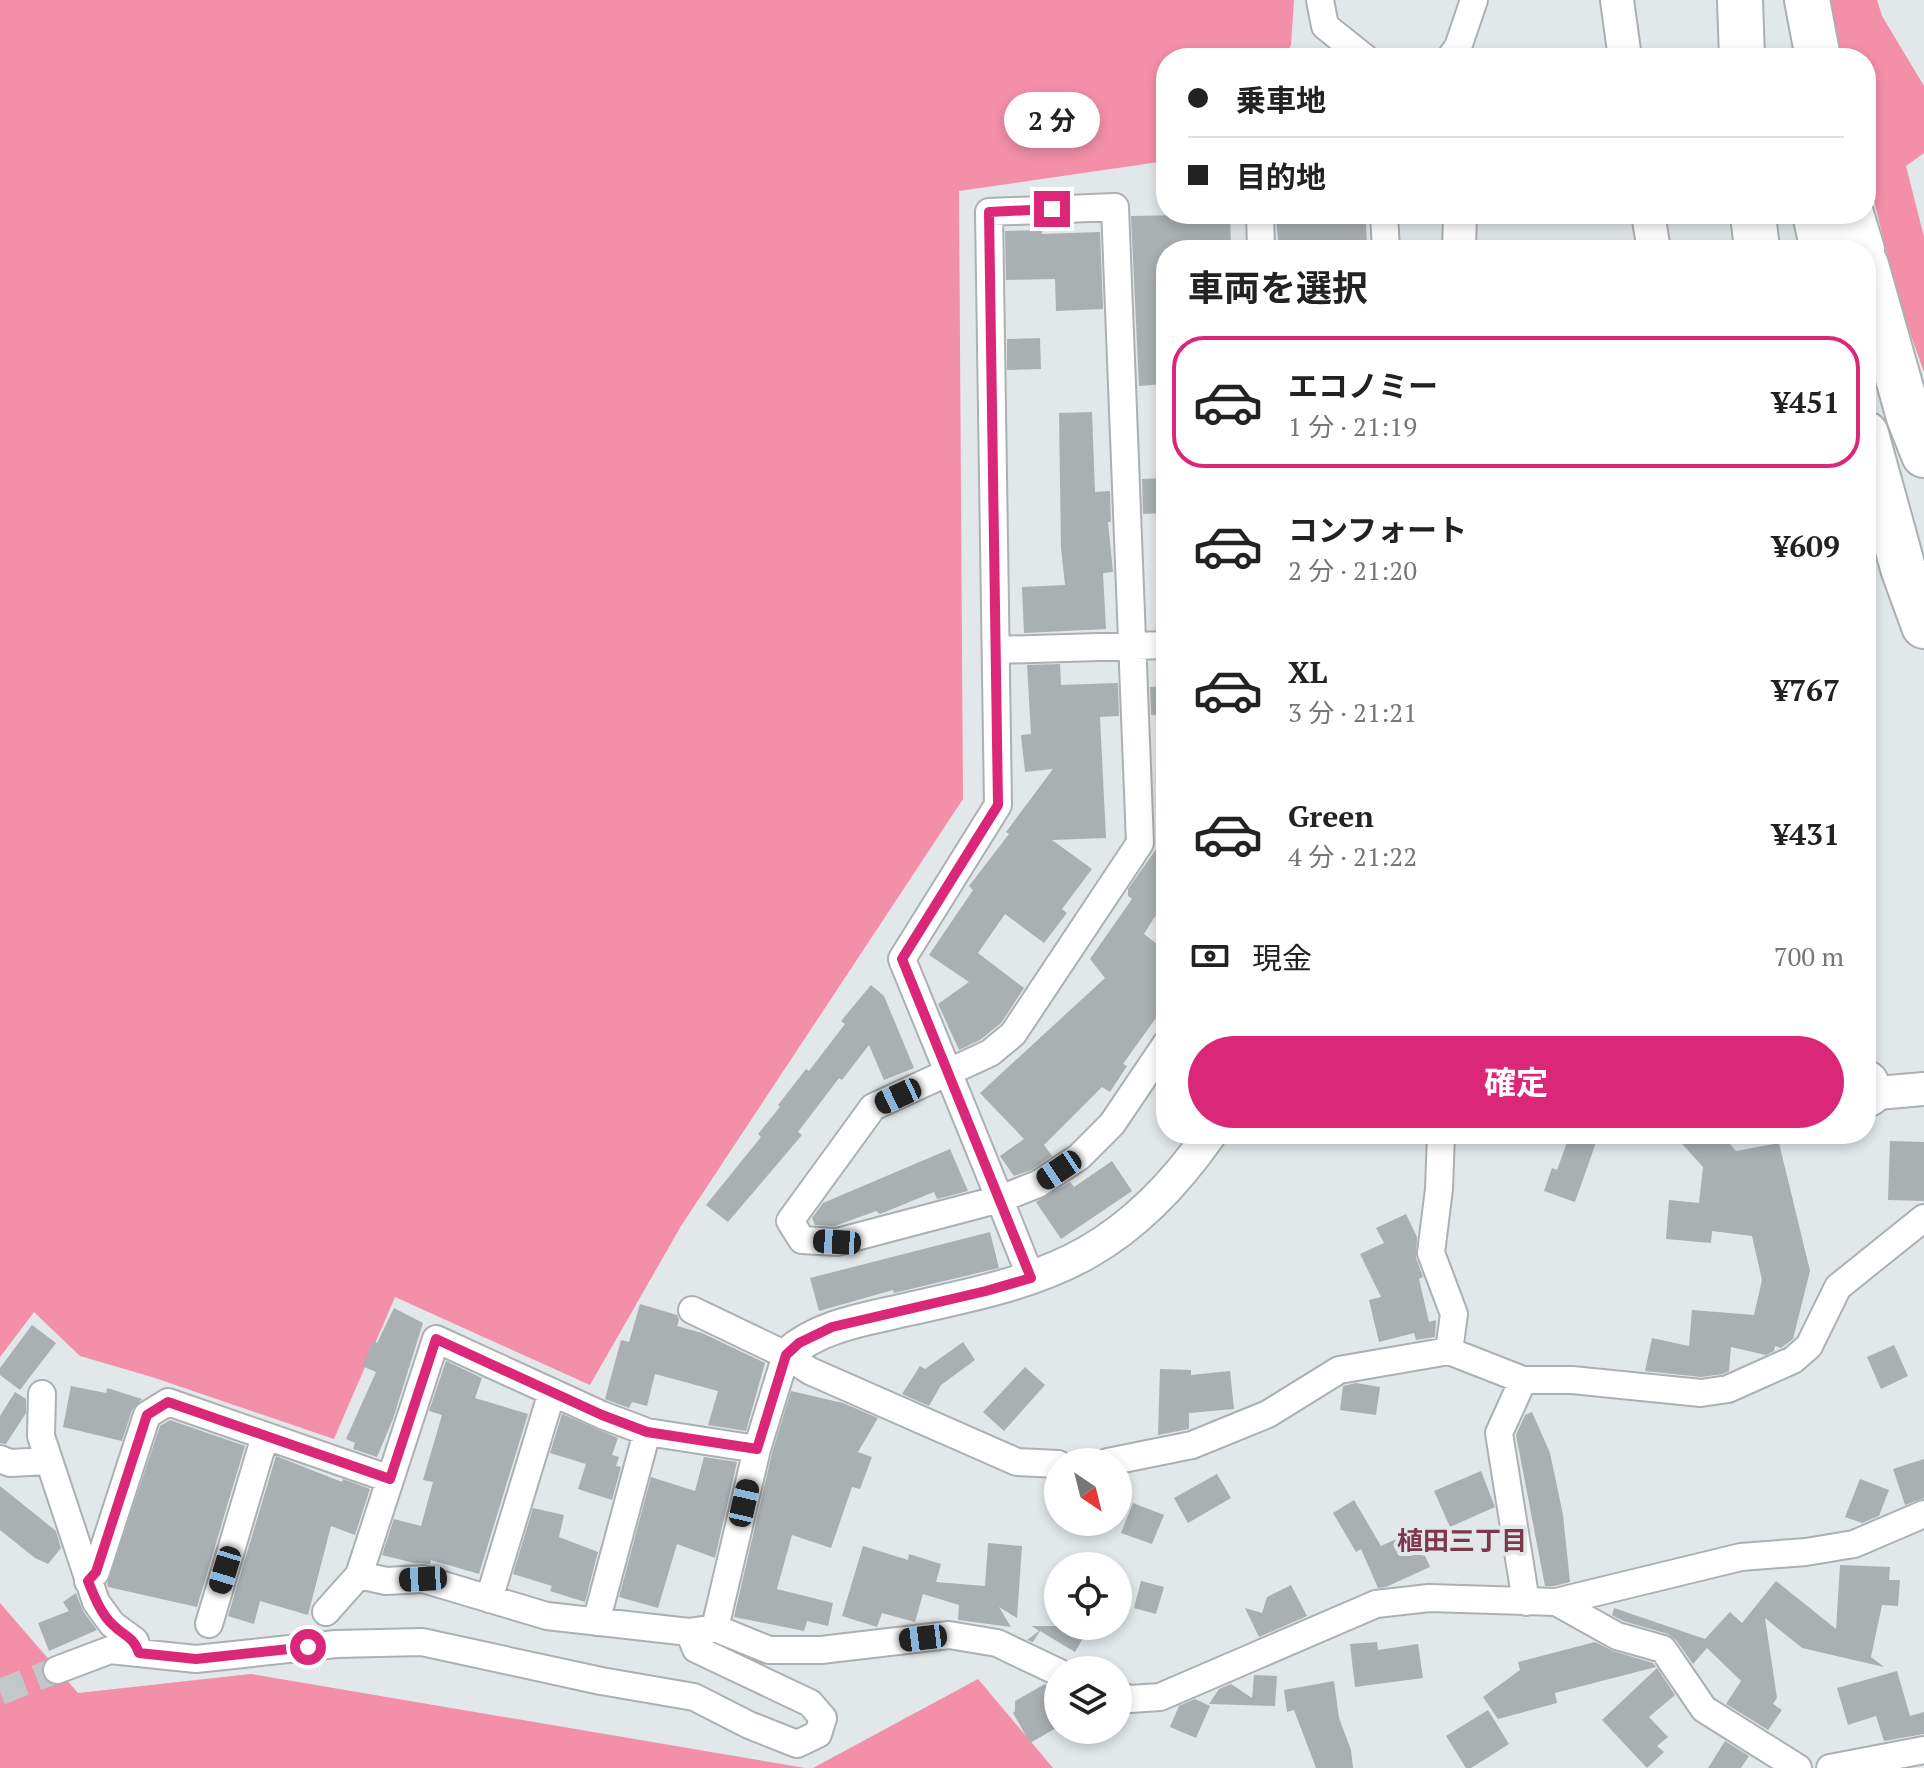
<!DOCTYPE html>
<html lang="ja">
<meta charset="utf-8">
<style>
:root{--surface:#fff;--page:#f6f6f6;--text:#222;--muted:#767676;--line:#e0e0e0;--accent:#db2777}
body{margin:0;font-family:"PT Serif","Noto Sans JP",serif;background:var(--page);color:var(--text);height:100vh;display:flex;flex-direction:column;font-size:30px;white-space:nowrap}
*{box-sizing:border-box;margin:0}
p{font-size:26px;color:var(--muted)}
.icon{flex:none;width:44px;height:44px;fill:none;stroke:currentColor;stroke-width:2;stroke-linecap:round;stroke-linejoin:round}
.map{position:relative;flex:1;overflow:hidden}
.drawer{position:absolute;left:1156px;top:240px;width:720px;height:904px;display:flex;flex-direction:column;background:var(--surface);border-radius:32px;box-shadow:0 4px 12px #0003}
.drawer>*{flex:none}
.guide{position:absolute;left:1156px;top:48px;width:720px;height:176px;border-radius:32px;box-shadow:0 4px 12px #0003;display:grid;align-content:center;height:176px;padding:0 32px;background:var(--surface)}
.needle{width:52px;rotate:145deg}
.buttons{position:absolute;left:1044px;top:1448px;display:grid;gap:16px}
.buttons a{display:grid;place-items:center;width:88px;height:88px;border-radius:50%;background:var(--surface);box-shadow:0 4px 12px #0003;font-size:40px}
.end{position:absolute;width:36px;height:36px;margin:-18px;border:10px solid #db2777;background:#fff;box-shadow:0 0 0 4px #fff}
.from{border-radius:50%}
.bubble{position:absolute;height:56px;border-radius:28px;background:var(--surface);box-shadow:0 4px 12px #0003;font-size:26px;font-weight:700;line-height:56px;text-align:center}
.car{position:absolute;width:24px;height:48px;margin:-24px -12px;border-radius:10px;box-shadow:0 0 6px 2px #0007;background:linear-gradient(#222 24%,#8ab4d8 0 40%,#222 0 76%,#8ab4d8 0 86%,#222 0)}
.guide b{display:flex;align-items:center;gap:28px;height:76px;font-size:30px}
.guide b+b{border-top:2px solid var(--line)}
.guide i{width:20px;height:20px;background:var(--text)}
ul{padding:0;list-style:none}
li{display:flex;align-items:center;gap:24px;height:132px;margin:0 16px 12px;padding:0 16px;border:4px solid transparent;border-radius:32px}
li div{flex:1}
li b{display:block;font-size:30px}
li em{font-style:normal;font-weight:700}
li.current{border-color:var(--accent)}
li>.icon{width:72px;height:72px;stroke-width:1.5}
h2{padding:0 32px;font-size:36px;line-height:96px}
.pay{display:flex;align-items:center;gap:20px;height:88px;padding:0 32px;font-size:30px}
.pay p{margin-inline-start:auto}
.primary-button{display:flex;gap:16px;margin-top:auto;padding:16px 32px}
.primary-button a{flex:1;height:92px;border-radius:48px;background:var(--accent);color:#fff;font-size:32px;font-weight:700;line-height:92px;text-align:center}
.map>svg:first-child{display:block}
</style>
<div class="map">
<svg width="1924" height="1768" viewBox="0 0 1924 1768">
<rect width="100%" height="100%" fill="#e2e7ea"/>
<path fill="#f38fa9" d="M 0,0 L 1294,0 L 1291,45 L 1284,58 L 1166,58 L 1166,161 L 959,191 L 963,799 L 681,1226 L 590,1385 L 395,1297 L 334,1439 L 152,1377 L 80,1356 L 34,1312 L 0,1357 Z
M 1830,0 L 1877,0 L 1882,16 L 1924,86 L 1924,153 L 1906,166 L 1924,237 L 1924,372 L 1897,296 L 1866,167 L 1866,58 L 1839,58 Z
M 0,1603 L 78,1693 L 251,1674 L 805,1768 L 0,1768 Z
M 978,1679 L 1053,1768 L 813,1768 Z"/>
<path fill="#aaafb1" d="M 1230,214 L 1231,244 L 1176,247 L 1176,250 L 1166,250 L 1166,384 L 1139,386 L 1131,216 Z
M 1315,218 L 1315,224 L 1366,222 L 1367,250 L 1279,250 L 1276,219 Z
M 1042,230 L 1042,234 L 1100,232 L 1103,309 L 1056,311 L 1055,279 L 1006,280 L 1005,231 Z
M 1040,338 L 1041,369 L 1007,370 L 1007,339 Z
M 1092,412 L 1095,492 L 1110,491 L 1111,522 L 1108,522 L 1113,572 L 1103,573 L 1106,629 L 1024,633 L 1022,587 L 1065,585 L 1061,548 L 1059,413 Z
M 1166,478 L 1166,513 L 1143,514 L 1142,479 Z
M 1060,664 L 1061,685 L 1118,683 L 1119,716 L 1100,717 L 1106,838 L 1052,840 L 1092,869 L 1062,909 L 1067,913 L 1044,943 L 1005,914 L 978,953 L 1024,988 L 1001,1023 L 980,1040 L 959,1050 L 938,1004 L 969,982 L 929,955 L 973,890 L 969,886 L 1009,834 L 1006,832 L 1053,769 L 1025,772 L 1021,735 L 1031,734 L 1027,665 Z
M 1166,686 L 1166,715 L 1151,715 L 1150,687 Z
M 1166,835 L 1166,899 L 1144,934 L 1166,951 L 1166,1004 L 1123,1064 L 1127,1066 L 1110,1092 L 1102,1087 L 1044,1145 L 1052,1156 L 1031,1170 L 1014,1176 L 1000,1156 L 1024,1139 L 980,1093 L 1105,978 L 1090,959 L 1132,899 L 1128,896 L 1128,889 Z
M 871,985 L 884,996 L 914,1068 L 884,1080 L 869,1045 L 842,1080 L 839,1078 L 798,1132 L 802,1135 L 728,1222 L 706,1205 L 761,1137 L 758,1134 L 780,1107 L 778,1105 L 806,1069 L 809,1071 L 845,1024 L 841,1021 Z
M 1570,1134 L 1599,1134 L 1575,1202 L 1544,1191 L 1552,1168 L 1557,1170 Z
M 1673,1134 L 1721,1134 L 1736,1151 L 1779,1143 L 1810,1271 L 1793,1339 L 1781,1348 L 1775,1346 L 1774,1351 L 1766,1355 L 1731,1347 L 1729,1371 L 1723,1374 L 1701,1377 L 1645,1371 L 1652,1338 L 1689,1346 L 1692,1310 L 1754,1315 L 1762,1280 L 1752,1236 L 1712,1231 L 1711,1243 L 1666,1239 L 1669,1200 L 1699,1203 L 1703,1167 Z
M 1890,1141 L 1924,1142 L 1924,1201 L 1888,1200 Z
M 950,1149 L 968,1191 L 937,1199 L 934,1192 L 880,1214 L 876,1211 L 835,1226 L 815,1225 L 812,1218 L 823,1203 Z
M 1112,1161 L 1132,1191 L 1061,1239 L 1036,1202 L 1070,1182 L 1074,1187 Z
M 1406,1214 L 1417,1237 L 1416,1258 L 1423,1277 L 1419,1279 L 1429,1322 L 1436,1320 L 1435,1337 L 1416,1340 L 1414,1333 L 1379,1342 L 1369,1300 L 1381,1297 L 1360,1254 L 1384,1243 L 1376,1228 Z
M 990,1232 L 999,1268 L 894,1293 L 893,1290 L 819,1311 L 810,1278 Z
M 640,1304 L 677,1315 L 679,1320 L 677,1326 L 702,1333 L 765,1363 L 746,1431 L 708,1425 L 718,1391 L 655,1374 L 647,1406 L 632,1402 L 629,1408 L 605,1399 L 621,1340 L 629,1342 Z
M 394,1308 L 423,1323 L 393,1419 L 377,1457 L 353,1449 L 355,1443 L 346,1439 L 376,1372 L 362,1366 L 373,1341 L 377,1343 Z
M 32,1325 L 56,1343 L 20,1390 L 0,1375 L 0,1368 Z
M 963,1342 L 975,1360 L 941,1385 L 929,1406 L 902,1394 L 920,1366 L 925,1369 Z
M 1894,1345 L 1908,1376 L 1881,1389 L 1867,1357 Z
M 446,1361 L 482,1378 L 475,1398 L 528,1414 L 479,1574 L 431,1560 L 430,1564 L 414,1563 L 382,1555 L 394,1519 L 421,1526 L 433,1482 L 423,1480 L 442,1415 L 429,1411 Z
M 1025,1367 L 1045,1385 L 1004,1431 L 983,1412 Z
M 1160,1369 L 1191,1370 L 1191,1375 L 1230,1371 L 1234,1409 L 1189,1413 L 1189,1429 L 1158,1435 Z
M 1356,1383 L 1380,1387 L 1376,1415 L 1340,1410 L 1343,1386 Z
M 71,1386 L 106,1393 L 107,1388 L 142,1399 L 132,1410 L 122,1441 L 63,1427 Z
M 791,1391 L 843,1403 L 878,1418 L 858,1452 L 872,1457 L 860,1489 L 852,1487 L 831,1548 L 792,1535 L 777,1589 L 833,1603 L 828,1626 L 807,1621 L 804,1631 L 734,1617 L 772,1453 Z
M 15,1392 L 26,1399 L 26,1413 L 6,1444 L 0,1443 L 0,1416 Z
M 1532,1412 L 1550,1453 L 1563,1515 L 1570,1582 L 1554,1586 L 1545,1586 L 1516,1435 L 1525,1415 Z
M 562,1414 L 618,1438 L 612,1455 L 619,1457 L 616,1466 L 621,1467 L 612,1500 L 578,1489 L 586,1464 L 550,1453 Z
M 170,1420 L 245,1446 L 197,1607 L 108,1587 L 107,1584 L 160,1426 Z
M 276,1456 L 342,1482 L 343,1479 L 370,1489 L 355,1535 L 331,1526 L 308,1615 L 260,1601 L 254,1624 L 228,1616 Z
M 704,1457 L 737,1462 L 715,1558 L 677,1544 L 658,1608 L 619,1597 L 651,1477 L 695,1491 Z
M 1924,1459 L 1924,1498 L 1905,1505 L 1893,1469 Z
M 1481,1471 L 1495,1507 L 1450,1527 L 1434,1491 Z
M 1217,1474 L 1231,1498 L 1188,1523 L 1174,1498 Z
M 1860,1479 L 1889,1490 L 1879,1516 L 1862,1523 L 1845,1517 Z
M 0,1486 L 56,1531 L 61,1548 L 48,1564 L 35,1558 L 0,1530 Z
M 1354,1500 L 1381,1546 L 1414,1531 L 1430,1567 L 1386,1587 L 1378,1588 L 1361,1549 L 1356,1552 L 1333,1513 Z
M 1133,1503 L 1164,1515 L 1152,1544 L 1121,1533 Z
M 533,1508 L 564,1515 L 559,1537 L 598,1552 L 585,1602 L 550,1591 L 552,1586 L 513,1574 Z
M 988,1543 L 1022,1546 L 1017,1618 L 999,1607 L 1011,1627 L 958,1620 L 959,1605 L 923,1594 L 915,1622 L 882,1613 L 877,1627 L 842,1616 L 863,1546 L 908,1560 L 909,1554 L 941,1564 L 936,1582 L 985,1586 Z
M 1840,1565 L 1890,1567 L 1889,1580 L 1900,1580 L 1898,1606 L 1882,1605 L 1871,1657 L 1884,1667 L 1802,1648 L 1765,1618 L 1777,1698 L 1773,1704 L 1782,1710 L 1768,1730 L 1726,1704 L 1741,1681 L 1707,1648 L 1693,1664 L 1676,1640 L 1668,1634 L 1623,1621 L 1612,1615 L 1614,1608 L 1705,1639 L 1730,1612 L 1742,1623 L 1776,1581 L 1836,1629 Z
M 1141,1581 L 1164,1587 L 1156,1614 L 1134,1608 Z
M 1291,1585 L 1307,1616 L 1259,1637 L 1245,1608 L 1262,1613 L 1267,1597 Z
M 76,1593 L 83,1611 L 97,1630 L 49,1651 L 38,1623 L 69,1611 L 63,1602 Z
M 1032,1626 L 1090,1626 L 1075,1652 L 1040,1631 L 1033,1642 L 1027,1640 L 1039,1631 Z
M 1377,1642 L 1378,1650 L 1418,1644 L 1423,1678 L 1355,1687 L 1350,1644 Z
M 1595,1642 L 1613,1651 L 1653,1663 L 1656,1667 L 1555,1693 L 1557,1703 L 1498,1719 L 1483,1697 L 1520,1670 L 1518,1662 Z
M 1657,1668 L 1675,1695 L 1649,1717 L 1668,1737 L 1657,1746 L 1664,1752 L 1647,1768 L 1602,1720 Z
M 1897,1671 L 1910,1716 L 1924,1712 L 1924,1734 L 1884,1741 L 1876,1716 L 1848,1725 L 1837,1688 Z
M 1254,1675 L 1277,1676 L 1275,1706 L 1209,1704 L 1219,1689 L 1231,1684 L 1252,1698 Z
M 1334,1681 L 1339,1718 L 1351,1750 L 1353,1768 L 1316,1768 L 1294,1710 L 1287,1712 L 1284,1690 Z
M 1045,1684 L 1049,1692 L 1058,1688 L 1058,1727 L 1030,1743 L 1013,1713 L 1015,1711 L 1015,1701 Z
M 1195,1699 L 1210,1706 L 1196,1738 L 1170,1727 L 1179,1706 Z
M 1488,1710 L 1509,1744 L 1471,1768 L 1466,1768 L 1446,1736 Z
M 1725,1741 L 1749,1756 L 1741,1768 L 1708,1768 Z"/>
<g fill="none" stroke-linecap="round" stroke-linejoin="round">
<path stroke="#c2c7c9" stroke-width="26" stroke-dasharray="26 13" stroke-linecap="butt" d="M 0,1692 L 57,1670"/>
<g stroke="#abb0b2" stroke-width="30">
<path id="minor" d="M 1320,0 L 1325,26 L 1365,58
M 1450,58 L 1458,47 L 1474,0
M 1260,214 L 1261,250
M 1384,214 L 1386,250
M 996,650 L 1166,645
M 1441,1134 L 1439,1189 L 1431,1253 L 1454,1314 L 1449,1351
M 1031,1278 C 989,1171 945,1065 902,959 L 998,805 L 989,212 L 1115,207 L 1140,843 L 1013,1034 L 990,1053 L 873,1107 L 790,1221 L 802,1240 L 837,1242 L 1000,1199 L 1038,1184 L 1079,1157 L 1112,1124 L 1166,1044
M 692,1310 L 786,1355 L 810,1371 L 1017,1462 L 1058,1464
M 1523,1380 L 1499,1433 L 1526,1602
M 42,1394 L 41,1436 L 96,1602 L 112,1624 L 135,1641 L 139,1653
M 0,1459 L 10,1463 L 49,1461
M 1108,1462 L 1192,1445 L 1268,1414 L 1339,1370 L 1449,1351 L 1523,1380 L 1572,1380 L 1701,1393 L 1728,1389 L 1793,1360 L 1809,1346 L 1838,1287 L 1924,1218
M 359,1575 L 386,1581 L 423,1579 L 547,1616 L 689,1632
M 88,1581 L 96,1572 L 147,1415 L 168,1402 L 390,1479
M 489,1599 L 552,1392
M 1556,1602 L 1617,1636 L 1663,1649 L 1704,1709 L 1798,1768
M 326,1612 L 359,1575 L 436,1339 L 602,1415 L 647,1432 L 757,1449
M 596,1622 L 647,1432
M 209,1624 L 265,1436
M 715,1628 L 769,1650 L 821,1650 L 949,1635 L 997,1643 L 1058,1672
M 57,1670 L 110,1650 L 196,1659 L 336,1644 L 422,1642 L 601,1681 L 694,1697 L 749,1725 L 797,1744 L 818,1734 L 823,1718 L 810,1703 L 696,1649 L 689,1632 L 715,1628 L 757,1449 L 786,1355
M 1118,1695 L 1130,1699 L 1160,1697 L 1376,1604 L 1429,1598 L 1556,1602 L 1741,1557 L 1806,1552 L 1854,1544 L 1924,1514
M 1830,1768 L 1924,1750"/>
</g>
<g stroke="#abb0b2" stroke-width="36">
<path id="tertiary" d="M 1617,0 L 1625,58
M 1648,214 L 1654,250
M 1459,250 L 1460,214
M 1866,1094 L 1924,1089
M 786,1355 C 820,1325 866,1319 909,1309 C 970,1295 1034,1283 1088,1252 C 1137,1224 1178,1180 1210,1134"/>
</g>
<g stroke="#abb0b2" stroke-width="48">
<path id="motorway" d="M 1740,0 L 1742,58
M 1807,0 L 1818,58
M 1753,214 L 1757,250
M 1815,214 L 1823,250
M 1851,214 L 1862,250
M 1866,265 L 1909,417 L 1924,455
M 1866,434 L 1903,568 L 1924,626
M 1866,1083 L 1868,1094"/>
</g>
<use href="#minor" stroke="#fff" stroke-width="26"/>
<use href="#tertiary" stroke="#fff" stroke-width="32"/>
<use href="#motorway" stroke="#fff" stroke-width="44"/>
</g>
<g fill="none" stroke-linecap="round" stroke-linejoin="round">
<path stroke="#db2777" stroke-width="10" d="M 308,1647 L 196,1659 L 139,1653 C 133,1636 125,1637 113,1625 C 101,1614 94,1596 88,1581 L 96,1572 L 147,1415 L 168,1402 L 390,1479 L 436,1339 L 602,1415 L 647,1432 L 757,1449 L 786,1355 L 799,1343 L 832,1327 L 986,1291 L 1031,1278 L 902,959 L 998,805 L 989,212 L 1052,209"/>
</g>
<g text-anchor="middle" stroke-width="8" stroke-linejoin="round" paint-order="stroke">
<g font-size="26" font-weight="bold" fill="#7e384c" stroke="#e2e7ea">
<text x="1462" y="1550">植田三丁目</text>
</g>
</g>
</svg>
<div class="buttons">
<a><svg class="needle" viewBox="-14 -14 28 28"><path d="M0-13l5 13h-10z" fill="#e53935"/><path d="M0 13l5-13h-10z" fill="#767676"/></svg></a>
<a><svg class="icon" aria-label="locate" viewBox="0 0 24 24"><circle cx="12" cy="12" r="6"/><path d="M12 2v4M12 18v4M2 12h4M18 12h4"/></svg></a>
<a><svg class="icon" aria-label="layers" viewBox="0 0 24 24"><path d="M12 4l9 5-9 5-9-5zM3 14l9 5 9-5"/></svg></a>
</div>
<i class="end from" style="left:308px;top:1647px"></i>
<i class="end" style="left:1052px;top:209px"></i>
<div class="bubble" style="left:1004px;top:92px;width:96px">2 分</div>
<i class="car" style="left:898px;top:1096px;rotate:245deg"></i>
<i class="car" style="left:1059px;top:1170px;rotate:236deg"></i>
<i class="car" style="left:837px;top:1242px;rotate:273deg"></i>
<i class="car" style="left:744px;top:1503px;rotate:13deg"></i>
<i class="car" style="left:225px;top:1570px;rotate:197deg"></i>
<i class="car" style="left:423px;top:1579px;rotate:267deg"></i>
<i class="car" style="left:923px;top:1638px;rotate:263deg"></i>
<div class="guide">
<b><i class="from"></i>乗車地</b>
<b><i></i>目的地</b>
</div>
<section class="drawer">
<h2>車両を選択</h2>
<ul>
<li class="current"><svg class="icon" aria-label="car" viewBox="0 0 24 24"><path d="M5 17H2v-5l4-1 3-4h7l3 4 3 1v5h-3M9 17h6M6 11h13"/><circle cx="7" cy="17" r="2"/><circle cx="17" cy="17" r="2"/></svg><div><b>エコノミー</b><p>1 分 · 21:19</p></div><em>¥451</em></li>
<li><svg class="icon" aria-label="car" viewBox="0 0 24 24"><path d="M5 17H2v-5l4-1 3-4h7l3 4 3 1v5h-3M9 17h6M6 11h13"/><circle cx="7" cy="17" r="2"/><circle cx="17" cy="17" r="2"/></svg><div><b>コンフォート</b><p>2 分 · 21:20</p></div><em>¥609</em></li>
<li><svg class="icon" aria-label="car" viewBox="0 0 24 24"><path d="M5 17H2v-5l4-1 3-4h7l3 4 3 1v5h-3M9 17h6M6 11h13"/><circle cx="7" cy="17" r="2"/><circle cx="17" cy="17" r="2"/></svg><div><b>XL</b><p>3 分 · 21:21</p></div><em>¥767</em></li>
<li><svg class="icon" aria-label="car" viewBox="0 0 24 24"><path d="M5 17H2v-5l4-1 3-4h7l3 4 3 1v5h-3M9 17h6M6 11h13"/><circle cx="7" cy="17" r="2"/><circle cx="17" cy="17" r="2"/></svg><div><b>Green</b><p>4 分 · 21:22</p></div><em>¥431</em></li>
</ul>
<div class="pay"><svg class="icon" aria-label="cash" viewBox="0 0 24 24"><path d="M3 7h18v10H3z"/><circle cx="12" cy="12" r="2"/></svg>現金<p>700 m</p></div>
<div class="primary-button"><a>確定</a></div>
</section>
</div>
